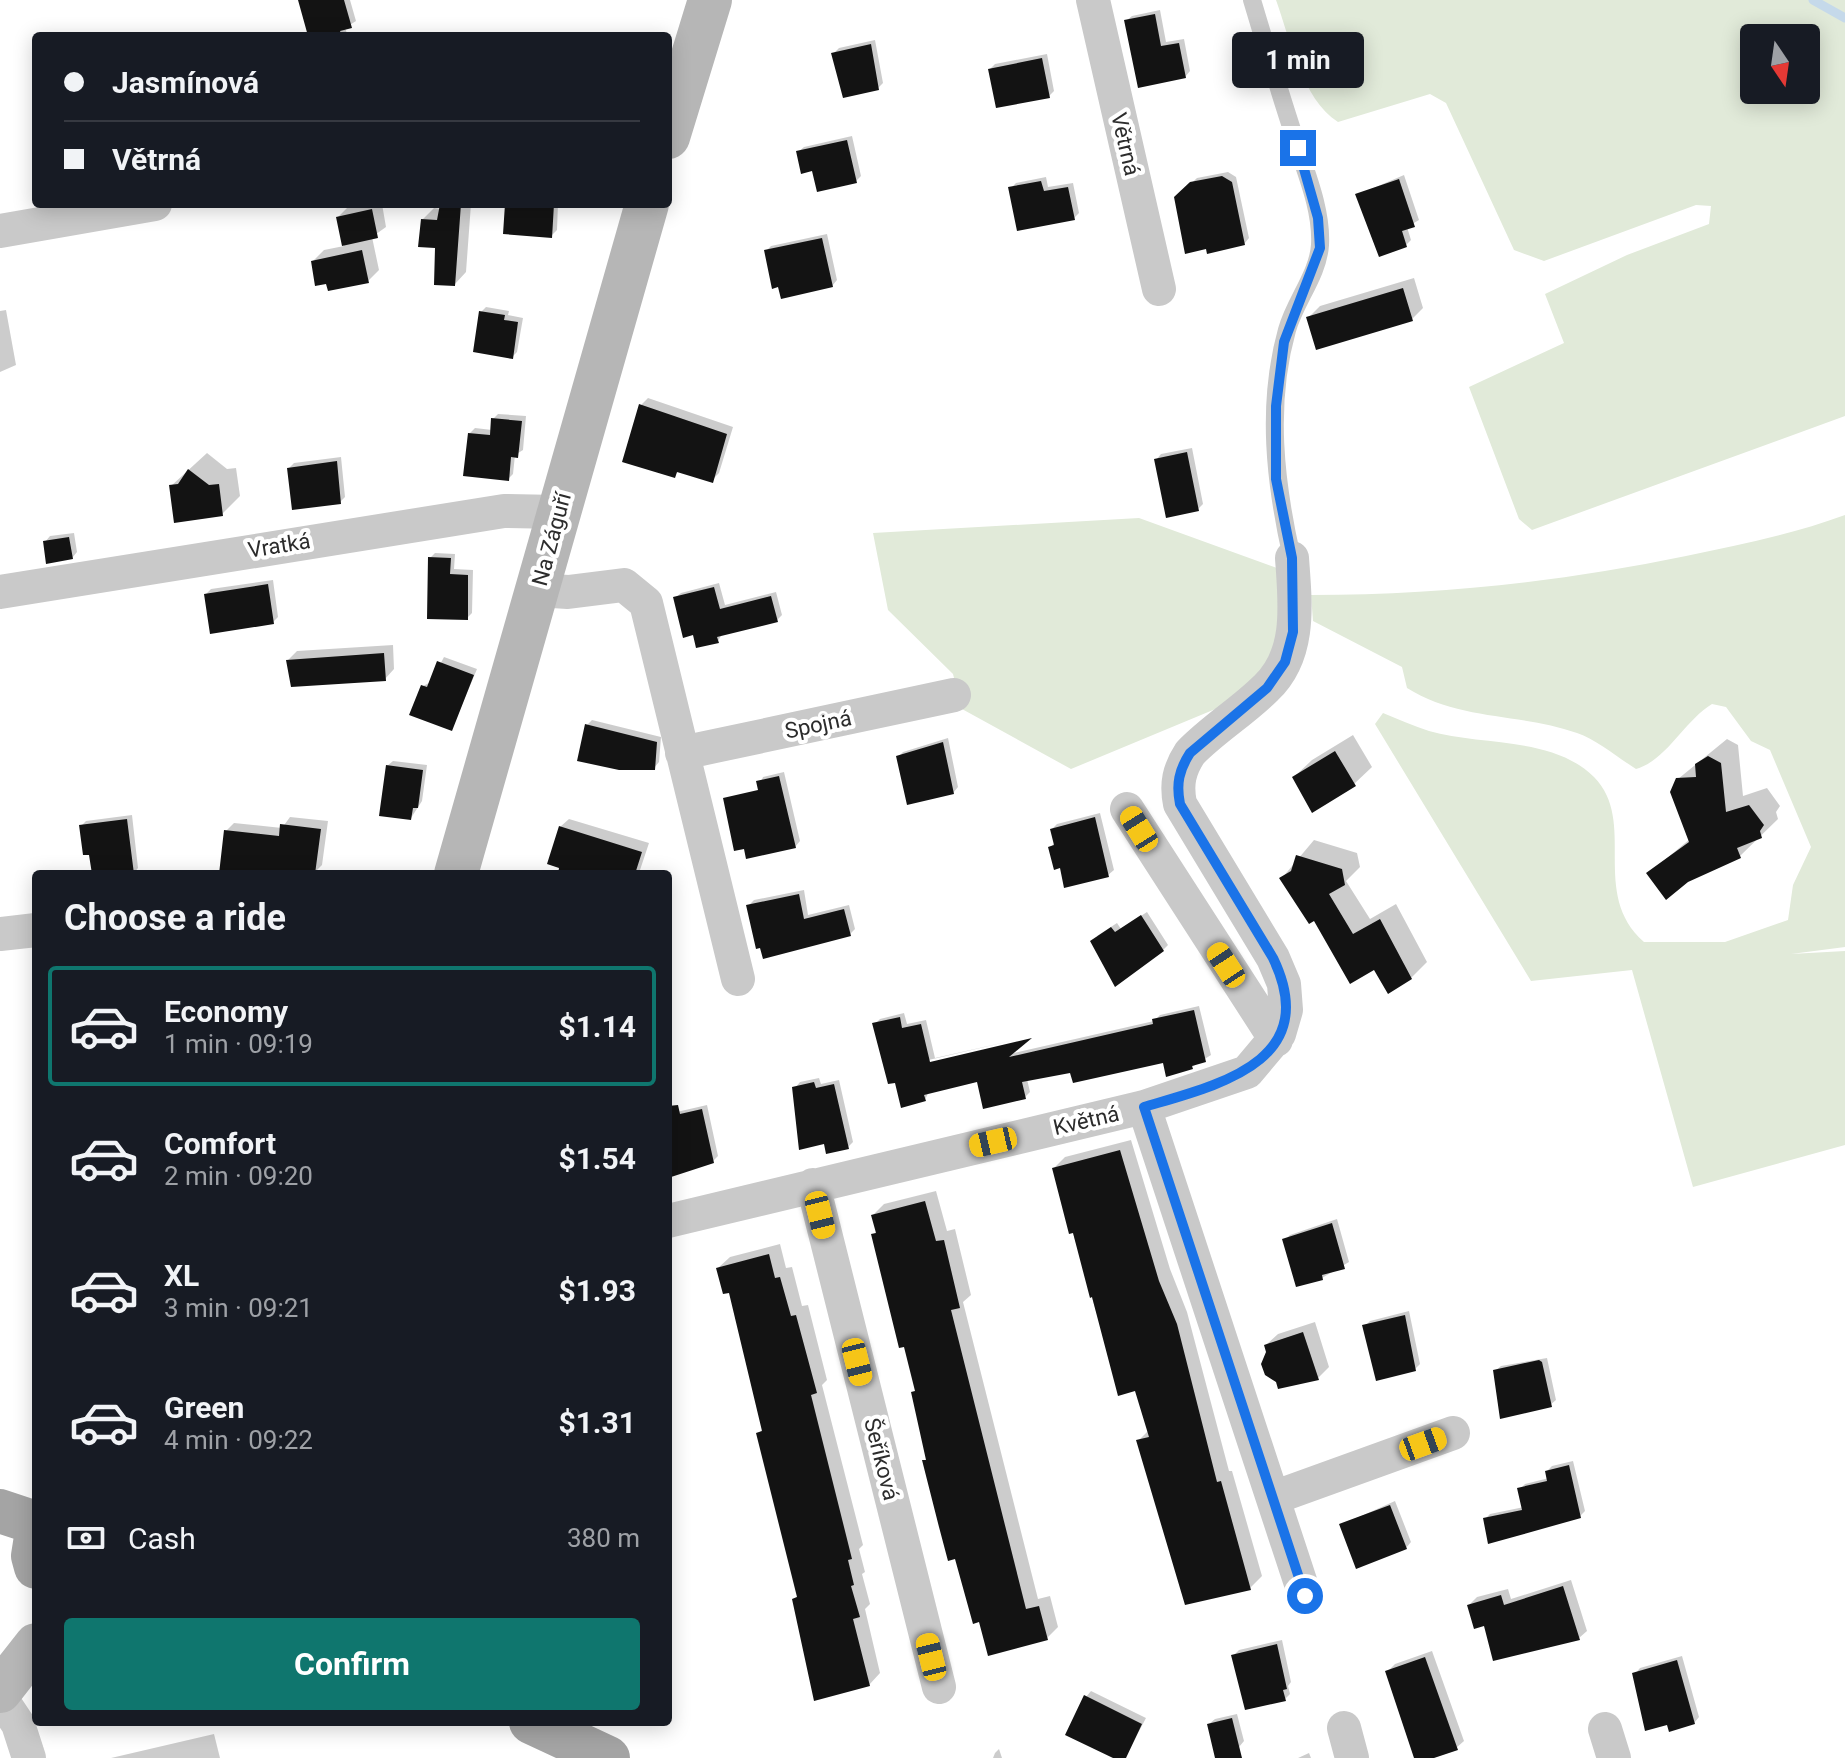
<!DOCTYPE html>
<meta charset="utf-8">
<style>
:root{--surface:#171b24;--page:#20242c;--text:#f1f3f6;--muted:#9ea1a6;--line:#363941;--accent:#0f766e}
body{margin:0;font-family:Roboto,sans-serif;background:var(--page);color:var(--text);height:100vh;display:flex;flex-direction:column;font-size:30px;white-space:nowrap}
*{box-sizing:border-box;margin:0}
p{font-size:26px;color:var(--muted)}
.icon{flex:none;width:44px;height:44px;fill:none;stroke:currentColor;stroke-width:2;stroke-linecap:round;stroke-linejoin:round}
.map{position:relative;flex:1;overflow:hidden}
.details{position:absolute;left:32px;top:870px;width:640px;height:856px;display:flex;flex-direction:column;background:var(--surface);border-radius:8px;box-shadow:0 4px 20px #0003}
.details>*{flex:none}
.hud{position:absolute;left:32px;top:32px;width:640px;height:176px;border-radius:8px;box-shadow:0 4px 20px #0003;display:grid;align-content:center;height:176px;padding:0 32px;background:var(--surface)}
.needle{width:52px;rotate:167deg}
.controls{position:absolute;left:1740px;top:24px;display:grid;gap:16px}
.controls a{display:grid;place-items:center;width:80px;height:80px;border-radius:8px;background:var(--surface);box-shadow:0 4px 20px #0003;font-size:40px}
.end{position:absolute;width:36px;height:36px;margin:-18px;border:10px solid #1a73e8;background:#fff;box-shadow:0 0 0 4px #fff}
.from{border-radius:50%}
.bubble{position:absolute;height:56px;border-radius:8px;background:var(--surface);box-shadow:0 4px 20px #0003;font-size:26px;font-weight:700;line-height:56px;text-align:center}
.car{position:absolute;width:24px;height:48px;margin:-24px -12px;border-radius:10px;box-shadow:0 0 6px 2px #0007;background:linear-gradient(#f5c518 24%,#345 0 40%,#f5c518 0 76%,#345 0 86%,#f5c518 0)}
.hud b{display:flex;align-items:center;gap:28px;height:76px;font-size:30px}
.hud b+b{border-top:2px solid var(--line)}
.hud i{width:20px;height:20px;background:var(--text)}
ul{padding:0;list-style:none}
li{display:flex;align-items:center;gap:24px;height:120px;margin:0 16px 12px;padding:0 16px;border:4px solid transparent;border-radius:8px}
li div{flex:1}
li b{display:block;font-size:30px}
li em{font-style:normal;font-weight:700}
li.active{border-color:var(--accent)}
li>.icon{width:72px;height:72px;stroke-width:1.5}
h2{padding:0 32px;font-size:36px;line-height:96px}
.pay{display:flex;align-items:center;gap:20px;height:88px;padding:0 32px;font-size:30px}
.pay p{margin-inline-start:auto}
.cta{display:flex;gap:16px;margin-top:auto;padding:16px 32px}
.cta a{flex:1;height:92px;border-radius:8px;background:var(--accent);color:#fff;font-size:32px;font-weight:700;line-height:92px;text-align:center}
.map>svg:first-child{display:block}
</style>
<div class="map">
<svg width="1845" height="1758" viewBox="0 0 1845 1758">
<rect width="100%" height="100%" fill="#fff"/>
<path fill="#e1ead9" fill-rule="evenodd" d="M 1276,0 L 1845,0 L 1845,416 L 1532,530 L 1519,519 L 1469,387 L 1564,343 L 1545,294 L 1627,255 L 1709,224 L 1711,206 L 1696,205 L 1544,261 L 1514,250 L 1446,103 L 1430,94 L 1338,122 C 1302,99 1290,39 1276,0 ZM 1806,38 L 1806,90 L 1754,90 L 1754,38 Z
M 1845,515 L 1845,947 L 1791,954 L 1845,951 L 1845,1145 L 1693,1187 L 1632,970 L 1531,981 L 1375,724 L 1383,713 C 1398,719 1414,726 1429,731 C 1480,746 1553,736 1594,777 C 1638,822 1589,893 1644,942 L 1725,942 L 1788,920 L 1793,885 L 1811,847 L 1770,750 L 1751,741 L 1726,707 L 1712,704 C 1684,721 1667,760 1636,769 C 1617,757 1597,740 1577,733 C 1521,713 1459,721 1407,688 L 1402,667 L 1313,621 L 1311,595 C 1439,595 1561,582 1686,556 C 1740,545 1793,534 1845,515 Z
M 1139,518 L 1288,572 L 1295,676 L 1071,769 L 962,709 L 953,674 L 888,610 L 873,533 Z"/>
<path fill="#0003" d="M 302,0 L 350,0 L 356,21 L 345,28 L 348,36 L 310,36 Z
M 1160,10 L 1166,42 L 1184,39 L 1190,71 L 1185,77 L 1126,21 L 1132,16 Z
M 875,40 L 883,83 L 878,88 L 834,53 L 839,48 Z
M 1047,54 L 1054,91 L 1049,96 L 990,69 L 995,64 Z
M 852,136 L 861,176 L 856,181 L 814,169 L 798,152 L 804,147 Z
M 1228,172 L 1236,177 L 1249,238 L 1244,244 L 1176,198 L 1197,178 Z
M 1404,175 L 1419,220 L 1407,227 L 1411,240 L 1406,245 L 1357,195 Z
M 1046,177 L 1048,187 L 1073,183 L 1079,213 L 1074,218 L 1011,188 L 1016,183 Z
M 366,204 L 382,204 L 386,227 L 372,237 L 379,270 L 368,281 L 328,282 L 313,261 L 324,250 L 344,246 L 338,217 L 347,208 Z
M 442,204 L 471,204 L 466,272 L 455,284 L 422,220 L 434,208 L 441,209 Z
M 507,204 L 558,204 L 557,230 L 552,235 Z
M 827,234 L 837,280 L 832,286 L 766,251 L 771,246 Z
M 1414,278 L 1423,308 L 1412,319 L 1309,317 L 1320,306 Z
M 486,307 L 509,311 L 508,315 L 523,318 L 517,352 L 512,357 L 481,312 Z
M 6,310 L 16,365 L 0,372 L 0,311 Z
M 648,398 L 733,427 L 719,473 L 712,480 L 679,471 L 674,475 L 641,405 Z
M 498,414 L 526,416 L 523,450 L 515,455 L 513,474 L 508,479 L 469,434 L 475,428 L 492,430 L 493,419 Z
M 1192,448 L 1203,504 L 1198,509 L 1156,460 L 1161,454 Z
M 207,453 L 227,469 L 236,468 L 240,496 L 222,514 L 171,486 Z
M 341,457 L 345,497 L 340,502 L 289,468 L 294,463 Z
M 74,533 L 77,552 L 72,558 L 45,542 L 50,536 Z
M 435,553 L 455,554 L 454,569 L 473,570 L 472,613 L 467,618 L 430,558 Z
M 273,580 L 278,617 L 273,622 L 206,594 L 211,589 Z
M 719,583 L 725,605 L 776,592 L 782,615 L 777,620 L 722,634 L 718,641 L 695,633 L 675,598 L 681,593 Z
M 393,645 L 394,669 L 385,679 L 288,660 L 297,651 Z
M 444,657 L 477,669 L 452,729 L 423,686 L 431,682 Z
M 592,720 L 661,737 L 659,762 L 654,768 L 587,725 Z
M 1353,735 L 1372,767 L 1354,784 L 1294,777 L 1312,760 Z
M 948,738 L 958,787 L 953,793 L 898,757 L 903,752 Z
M 1727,739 L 1738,745 L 1743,796 L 1767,788 L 1780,806 L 1776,812 L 1778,819 L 1740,856 L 1649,873 L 1690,839 L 1678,779 Z
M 393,761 L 427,765 L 422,801 L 411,818 L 387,766 Z
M 784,772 L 800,841 L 795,847 L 725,799 L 768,789 L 767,785 L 730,794 L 759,787 L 763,777 Z
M 1100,813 L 1114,870 L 1108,875 L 1061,866 L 1051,847 L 1055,842 L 1052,829 L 1057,824 Z
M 132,815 L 138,868 L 133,874 L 94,874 L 91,853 L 81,826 L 86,821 Z
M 290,817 L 328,821 L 322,865 L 314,873 L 251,874 L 226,831 L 234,823 L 282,828 Z
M 569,819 L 649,843 L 639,873 L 562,874 L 560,827 Z
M 1314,840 L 1357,853 L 1360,867 L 1346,881 L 1370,919 L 1396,904 L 1427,962 L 1411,978 L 1374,967 L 1282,878 Z
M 804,890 L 808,915 L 849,905 L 855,929 L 850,934 L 749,905 L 754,900 Z
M 1147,912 L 1168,945 L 1163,950 L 1097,936 L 1117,923 L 1121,929 Z
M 1199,1006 L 1211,1055 L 1192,1067 L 1164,1060 L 1071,1070 L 1027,1079 L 1030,1092 L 1025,1097 L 978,1080 L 929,1091 L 925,1100 L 896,1081 L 875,1024 L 880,1019 L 904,1013 L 907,1024 L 926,1020 L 935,1058 L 1032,1036 L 920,1062 L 921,1066 L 1009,1054 L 1154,1021 L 1160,1015 Z
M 819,1078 L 821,1084 L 839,1080 L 853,1142 L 848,1147 L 826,1142 L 795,1088 L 800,1082 Z
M 707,1105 L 718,1156 L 713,1161 L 668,1176 L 668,1114 Z
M 1131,1140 L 1170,1269 L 1187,1312 L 1229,1471 L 1232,1471 L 1262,1576 L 1250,1588 L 1139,1440 L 1149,1430 L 1136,1389 L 1120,1393 L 1054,1168 L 1065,1157 Z
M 936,1191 L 947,1231 L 955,1229 L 971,1295 L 963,1302 L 1038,1599 L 1050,1596 L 1058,1627 L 1047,1638 L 980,1620 L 924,1461 L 928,1458 L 917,1389 L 873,1235 L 877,1231 L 873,1215 L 884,1204 Z
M 1337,1219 L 1349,1262 L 1322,1278 L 1285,1240 L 1290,1235 Z
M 780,1244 L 786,1268 L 792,1267 L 802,1306 L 808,1305 L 827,1380 L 822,1385 L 863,1545 L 859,1549 L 865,1572 L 862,1574 L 870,1604 L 865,1609 L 880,1673 L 869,1685 L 794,1599 L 799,1595 L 758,1434 L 764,1428 L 730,1290 L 718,1268 L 730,1257 Z
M 1409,1311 L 1420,1364 L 1415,1369 L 1365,1326 L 1370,1321 Z
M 1315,1322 L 1329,1367 L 1318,1378 L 1269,1352 L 1266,1345 L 1278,1334 Z
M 1547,1358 L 1556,1400 L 1550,1405 L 1495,1371 L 1501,1366 Z
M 1573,1461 L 1585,1511 L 1580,1516 L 1485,1519 L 1490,1514 L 1524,1507 L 1520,1489 L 1525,1484 L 1549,1478 L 1547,1471 L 1552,1466 Z
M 1395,1501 L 1411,1542 L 1406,1548 L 1341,1525 Z
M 1571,1580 L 1587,1631 L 1579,1638 L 1485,1624 L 1469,1605 L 1477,1597 L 1508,1589 L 1511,1599 Z
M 1282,1640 L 1291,1682 L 1288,1686 L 1290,1694 L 1285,1699 L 1234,1655 L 1239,1650 Z
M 1432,1651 L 1464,1741 L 1456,1748 L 1428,1758 L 1416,1758 L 1388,1671 L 1395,1664 Z
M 1682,1656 L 1699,1717 L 1694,1723 L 1635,1674 L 1640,1668 Z
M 1091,1691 L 1146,1718 L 1125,1758 L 1118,1758 L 1086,1697 Z
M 1237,1714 L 1244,1741 L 1239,1747 L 1209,1724 L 1215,1719 Z
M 214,1734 L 220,1758 L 111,1758 Z
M 999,1749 L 1002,1758 L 993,1758 L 995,1753 Z
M 1309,1753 L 1311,1758 L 1298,1758 Z"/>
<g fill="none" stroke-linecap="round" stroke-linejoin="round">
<path stroke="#c5d9ea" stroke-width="9" d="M 1813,0 L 1845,18"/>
</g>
<path fill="#131313" d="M 298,0 L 344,0 L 352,28 L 340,31 L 342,36 L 308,36 Z
M 1155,14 L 1161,46 L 1179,43 L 1186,78 L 1138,88 L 1124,20 Z
M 871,44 L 879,90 L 843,98 L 831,53 Z
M 1042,58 L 1050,98 L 996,108 L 988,69 Z
M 847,140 L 857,183 L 817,192 L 812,171 L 801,174 L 796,151 Z
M 1222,176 L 1232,182 L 1245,245 L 1207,254 L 1206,249 L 1185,254 L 1174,197 L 1190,182 Z
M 1399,179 L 1415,227 L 1402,231 L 1407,247 L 1379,257 L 1355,194 Z
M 1041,181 L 1044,191 L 1068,187 L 1075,220 L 1017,231 L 1008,187 Z
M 440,204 L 461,204 L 455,286 L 434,285 L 435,248 L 418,247 L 421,219 L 437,220 Z
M 505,204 L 554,204 L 552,238 L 503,234 Z
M 372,209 L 378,238 L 342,246 L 336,217 Z
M 822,238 L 833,287 L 781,299 L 778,287 L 772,289 L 764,250 Z
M 362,250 L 369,283 L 328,291 L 326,284 L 315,286 L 311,261 Z
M 1403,288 L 1413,321 L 1316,350 L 1306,317 Z
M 479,311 L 505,315 L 504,320 L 518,322 L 513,359 L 473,352 Z
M 639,404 L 727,434 L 713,483 L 677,472 L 675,478 L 622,462 Z
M 491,418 L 522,421 L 518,458 L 511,457 L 509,481 L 463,476 L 468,433 L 490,435 Z
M 1187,452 L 1199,511 L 1166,518 L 1154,459 Z
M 337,461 L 341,504 L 292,510 L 287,468 Z
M 188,469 L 209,485 L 219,484 L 223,516 L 174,523 L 169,485 L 178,484 Z
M 69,537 L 73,559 L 46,564 L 43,541 Z
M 428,557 L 451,558 L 450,574 L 468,575 L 468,620 L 427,619 Z
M 268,584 L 274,624 L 210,634 L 204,594 Z
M 714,587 L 720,609 L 771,596 L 778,622 L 717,637 L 719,643 L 696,648 L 693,635 L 683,638 L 673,597 Z
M 384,653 L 386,681 L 291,687 L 286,660 Z
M 437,661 L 474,675 L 452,731 L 409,715 L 421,685 L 427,687 Z
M 585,724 L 657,742 L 655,770 L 619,770 L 577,761 Z
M 943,742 L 954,794 L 907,805 L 896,756 Z
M 1335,751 L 1356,786 L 1312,813 L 1292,777 Z
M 1708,756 L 1721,763 L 1726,812 L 1749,805 L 1764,825 L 1760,831 L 1762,838 L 1737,848 L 1741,858 L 1688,882 L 1666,900 L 1646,873 L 1689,842 L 1670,792 L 1676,778 L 1696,777 L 1695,764 Z
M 386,765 L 423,770 L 418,808 L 413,808 L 411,820 L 379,816 Z
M 779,776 L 796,848 L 746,859 L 744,849 L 734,851 L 723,798 L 758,790 L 756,781 Z
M 1095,817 L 1109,877 L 1064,888 L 1060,868 L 1054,870 L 1048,847 L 1054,845 L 1050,829 Z
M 127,819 L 134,874 L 92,874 L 89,855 L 83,855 L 79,825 Z
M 280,824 L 321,829 L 315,874 L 219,874 L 224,830 L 279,836 Z
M 559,826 L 642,852 L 635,874 L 558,874 L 559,868 L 547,864 Z
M 1296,855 L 1342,869 L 1345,885 L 1329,894 L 1353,934 L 1380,919 L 1412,979 L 1388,994 L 1374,970 L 1350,984 L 1314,921 L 1309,924 L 1279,878 L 1291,871 Z
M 799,894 L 804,919 L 844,909 L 851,936 L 763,959 L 760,948 L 756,949 L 746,905 Z
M 1141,915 L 1164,951 L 1115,987 L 1090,941 L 1111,927 L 1115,932 Z
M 1194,1010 L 1206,1062 L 1192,1066 L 1193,1069 L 1166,1077 L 1163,1063 L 1073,1083 L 1070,1073 L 1022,1082 L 1026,1099 L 983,1109 L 977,1082 L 924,1095 L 926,1101 L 901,1108 L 895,1083 L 888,1084 L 872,1023 L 900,1017 L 902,1028 L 921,1024 L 930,1062 L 1032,1038 L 1009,1057 L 1153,1024 L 1152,1019 Z
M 814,1082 L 816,1088 L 834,1084 L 849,1149 L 826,1154 L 824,1144 L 799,1150 L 792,1087 Z
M 678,1105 L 680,1114 L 702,1109 L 714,1163 L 668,1178 L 668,1106 Z
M 1120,1150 L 1159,1281 L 1177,1324 L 1217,1482 L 1221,1481 L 1251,1590 L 1185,1605 L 1136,1440 L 1149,1437 L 1135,1391 L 1118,1396 L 1092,1297 L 1090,1298 L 1073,1233 L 1069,1234 L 1052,1168 Z
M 925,1201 L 936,1241 L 944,1240 L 960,1308 L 951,1310 L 1026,1609 L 1039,1606 L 1048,1640 L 988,1656 L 979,1622 L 973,1624 L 955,1559 L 948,1561 L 939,1527 L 922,1460 L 926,1460 L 911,1392 L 915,1391 L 904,1347 L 899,1348 L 871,1234 L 876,1233 L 871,1215 Z
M 1332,1223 L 1345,1269 L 1322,1275 L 1323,1280 L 1296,1287 L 1282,1239 Z
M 769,1254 L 775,1278 L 780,1277 L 791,1316 L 796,1315 L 817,1393 L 811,1395 L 852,1559 L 848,1560 L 854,1585 L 851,1586 L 860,1617 L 853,1619 L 870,1686 L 814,1701 L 792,1599 L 797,1597 L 756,1433 L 762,1431 L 729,1293 L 723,1294 L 716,1268 Z
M 1405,1315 L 1416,1371 L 1376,1381 L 1362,1325 Z
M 1303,1332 L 1319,1380 L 1278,1389 L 1276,1382 L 1265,1375 L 1261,1364 L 1266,1352 L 1264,1345 Z
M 1539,1360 L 1542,1362 L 1552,1407 L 1500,1419 L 1493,1370 Z
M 1569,1465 L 1581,1518 L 1488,1544 L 1483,1518 L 1522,1510 L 1517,1488 L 1547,1481 L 1545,1471 Z
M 1390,1505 L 1407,1549 L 1356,1569 L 1339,1524 Z
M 1563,1586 L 1580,1640 L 1493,1661 L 1484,1626 L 1474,1629 L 1467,1605 L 1501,1595 L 1504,1605 Z
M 1277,1644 L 1287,1689 L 1283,1690 L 1286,1701 L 1245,1710 L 1231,1655 Z
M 1425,1657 L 1458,1750 L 1434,1758 L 1414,1758 L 1385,1671 Z
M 1677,1660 L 1695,1724 L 1669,1732 L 1667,1725 L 1645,1731 L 1632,1673 Z
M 1084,1695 L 1142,1724 L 1126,1758 L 1113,1758 L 1065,1735 Z
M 1232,1718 L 1242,1758 L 1215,1758 L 1207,1724 Z"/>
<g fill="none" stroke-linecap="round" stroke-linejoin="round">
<path stroke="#c9c9c9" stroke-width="18" d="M 1252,0 C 1266,47 1280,93 1295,139 C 1306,173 1322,210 1320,245 C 1318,275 1295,301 1287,330 C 1266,405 1275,483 1292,558"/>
<path stroke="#c9c9c9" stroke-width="34" d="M 1093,0 L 1159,289
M 0,231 L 155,204
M 537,590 L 568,592 L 624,585 L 646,603 L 738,979
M 0,592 L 504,511 L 558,512
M 682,753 L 954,695
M 1127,809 L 1276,1040
M 0,934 L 36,930
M 1144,1107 L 1305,1596
M 813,1185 L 939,1687
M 668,1221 L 1144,1107 L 1247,1072 L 1279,1034 L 1286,1010 L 1284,984 L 1273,958 L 1180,804 C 1176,784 1179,770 1190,753 C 1213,729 1242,712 1266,688 C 1302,654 1295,602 1292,558
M 1273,1498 L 1453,1433
M 0,1697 L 18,1724 L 29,1758
M 1344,1728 L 1352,1758
M 1605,1729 L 1614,1758"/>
<path stroke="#b6b6b6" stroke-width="44" d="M 668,137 L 710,0
M 456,874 L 647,204
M 0,1691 L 36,1645"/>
<path stroke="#a4a4a4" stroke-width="44" d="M 0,1511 L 36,1523
M 36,1537 L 33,1556 L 36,1567
M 531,1722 L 608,1758"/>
</g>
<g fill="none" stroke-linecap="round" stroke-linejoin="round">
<path stroke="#1a73e8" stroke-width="10" d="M 1298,148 L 1318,218 L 1320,248 L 1284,342 L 1276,406 L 1276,479 L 1292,558 L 1293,632 L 1285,662 L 1267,688 L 1190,753 C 1179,770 1176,784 1180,804 L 1273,958 C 1323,1062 1218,1085 1144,1107 L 1305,1596"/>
</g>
<g text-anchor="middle" stroke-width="8" stroke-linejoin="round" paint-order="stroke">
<g font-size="22" fill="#2c2c2c" stroke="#fff">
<text transform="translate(1126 144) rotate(77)" y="8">Větrná</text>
<text transform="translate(551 539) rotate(-75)" y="8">Na Záguří</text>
<text transform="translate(279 545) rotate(-9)" y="8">Vratká</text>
<text transform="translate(818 724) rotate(-12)" y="8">Spojná</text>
<text transform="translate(1086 1120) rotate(-13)" y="8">Květná</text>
<text transform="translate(882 1459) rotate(76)" y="8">Šeříková</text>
</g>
</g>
</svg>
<div class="controls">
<a><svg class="needle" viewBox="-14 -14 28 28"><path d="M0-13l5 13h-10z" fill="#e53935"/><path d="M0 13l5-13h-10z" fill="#9ea1a6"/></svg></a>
</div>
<i class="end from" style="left:1305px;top:1596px"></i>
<i class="end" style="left:1298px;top:148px"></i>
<div class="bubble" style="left:1232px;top:32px;width:132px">1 min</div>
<i class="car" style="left:1139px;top:829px;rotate:328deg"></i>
<i class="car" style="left:1226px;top:965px;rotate:327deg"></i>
<i class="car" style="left:993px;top:1142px;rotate:257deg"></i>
<i class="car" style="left:820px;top:1215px;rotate:166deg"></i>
<i class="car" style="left:857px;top:1362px;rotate:166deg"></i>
<i class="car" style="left:1423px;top:1444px;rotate:70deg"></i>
<i class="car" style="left:931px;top:1657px;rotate:346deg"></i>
<div class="hud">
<b><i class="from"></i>Jasmínová</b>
<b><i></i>Větrná</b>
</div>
<section class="details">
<h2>Choose a ride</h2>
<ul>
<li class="active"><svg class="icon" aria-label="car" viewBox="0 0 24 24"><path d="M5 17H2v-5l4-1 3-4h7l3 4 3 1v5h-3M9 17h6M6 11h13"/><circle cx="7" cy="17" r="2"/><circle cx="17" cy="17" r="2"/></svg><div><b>Economy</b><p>1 min · 09:19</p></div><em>$1.14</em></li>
<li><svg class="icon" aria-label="car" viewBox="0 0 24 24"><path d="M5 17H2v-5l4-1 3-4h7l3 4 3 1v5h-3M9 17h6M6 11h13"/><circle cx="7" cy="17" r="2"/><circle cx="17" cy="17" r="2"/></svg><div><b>Comfort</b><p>2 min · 09:20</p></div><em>$1.54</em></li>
<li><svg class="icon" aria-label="car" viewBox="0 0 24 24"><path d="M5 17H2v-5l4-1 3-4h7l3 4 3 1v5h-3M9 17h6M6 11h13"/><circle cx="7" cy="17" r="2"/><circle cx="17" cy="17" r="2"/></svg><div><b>XL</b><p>3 min · 09:21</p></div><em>$1.93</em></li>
<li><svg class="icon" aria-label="car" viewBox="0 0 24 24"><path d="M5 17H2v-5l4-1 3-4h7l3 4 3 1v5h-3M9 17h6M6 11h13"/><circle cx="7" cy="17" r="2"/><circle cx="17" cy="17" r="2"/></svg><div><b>Green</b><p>4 min · 09:22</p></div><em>$1.31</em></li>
</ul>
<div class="pay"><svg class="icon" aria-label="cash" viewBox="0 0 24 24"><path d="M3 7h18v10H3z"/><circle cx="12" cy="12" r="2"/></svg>Cash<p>380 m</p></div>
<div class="cta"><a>Confirm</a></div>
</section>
</div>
